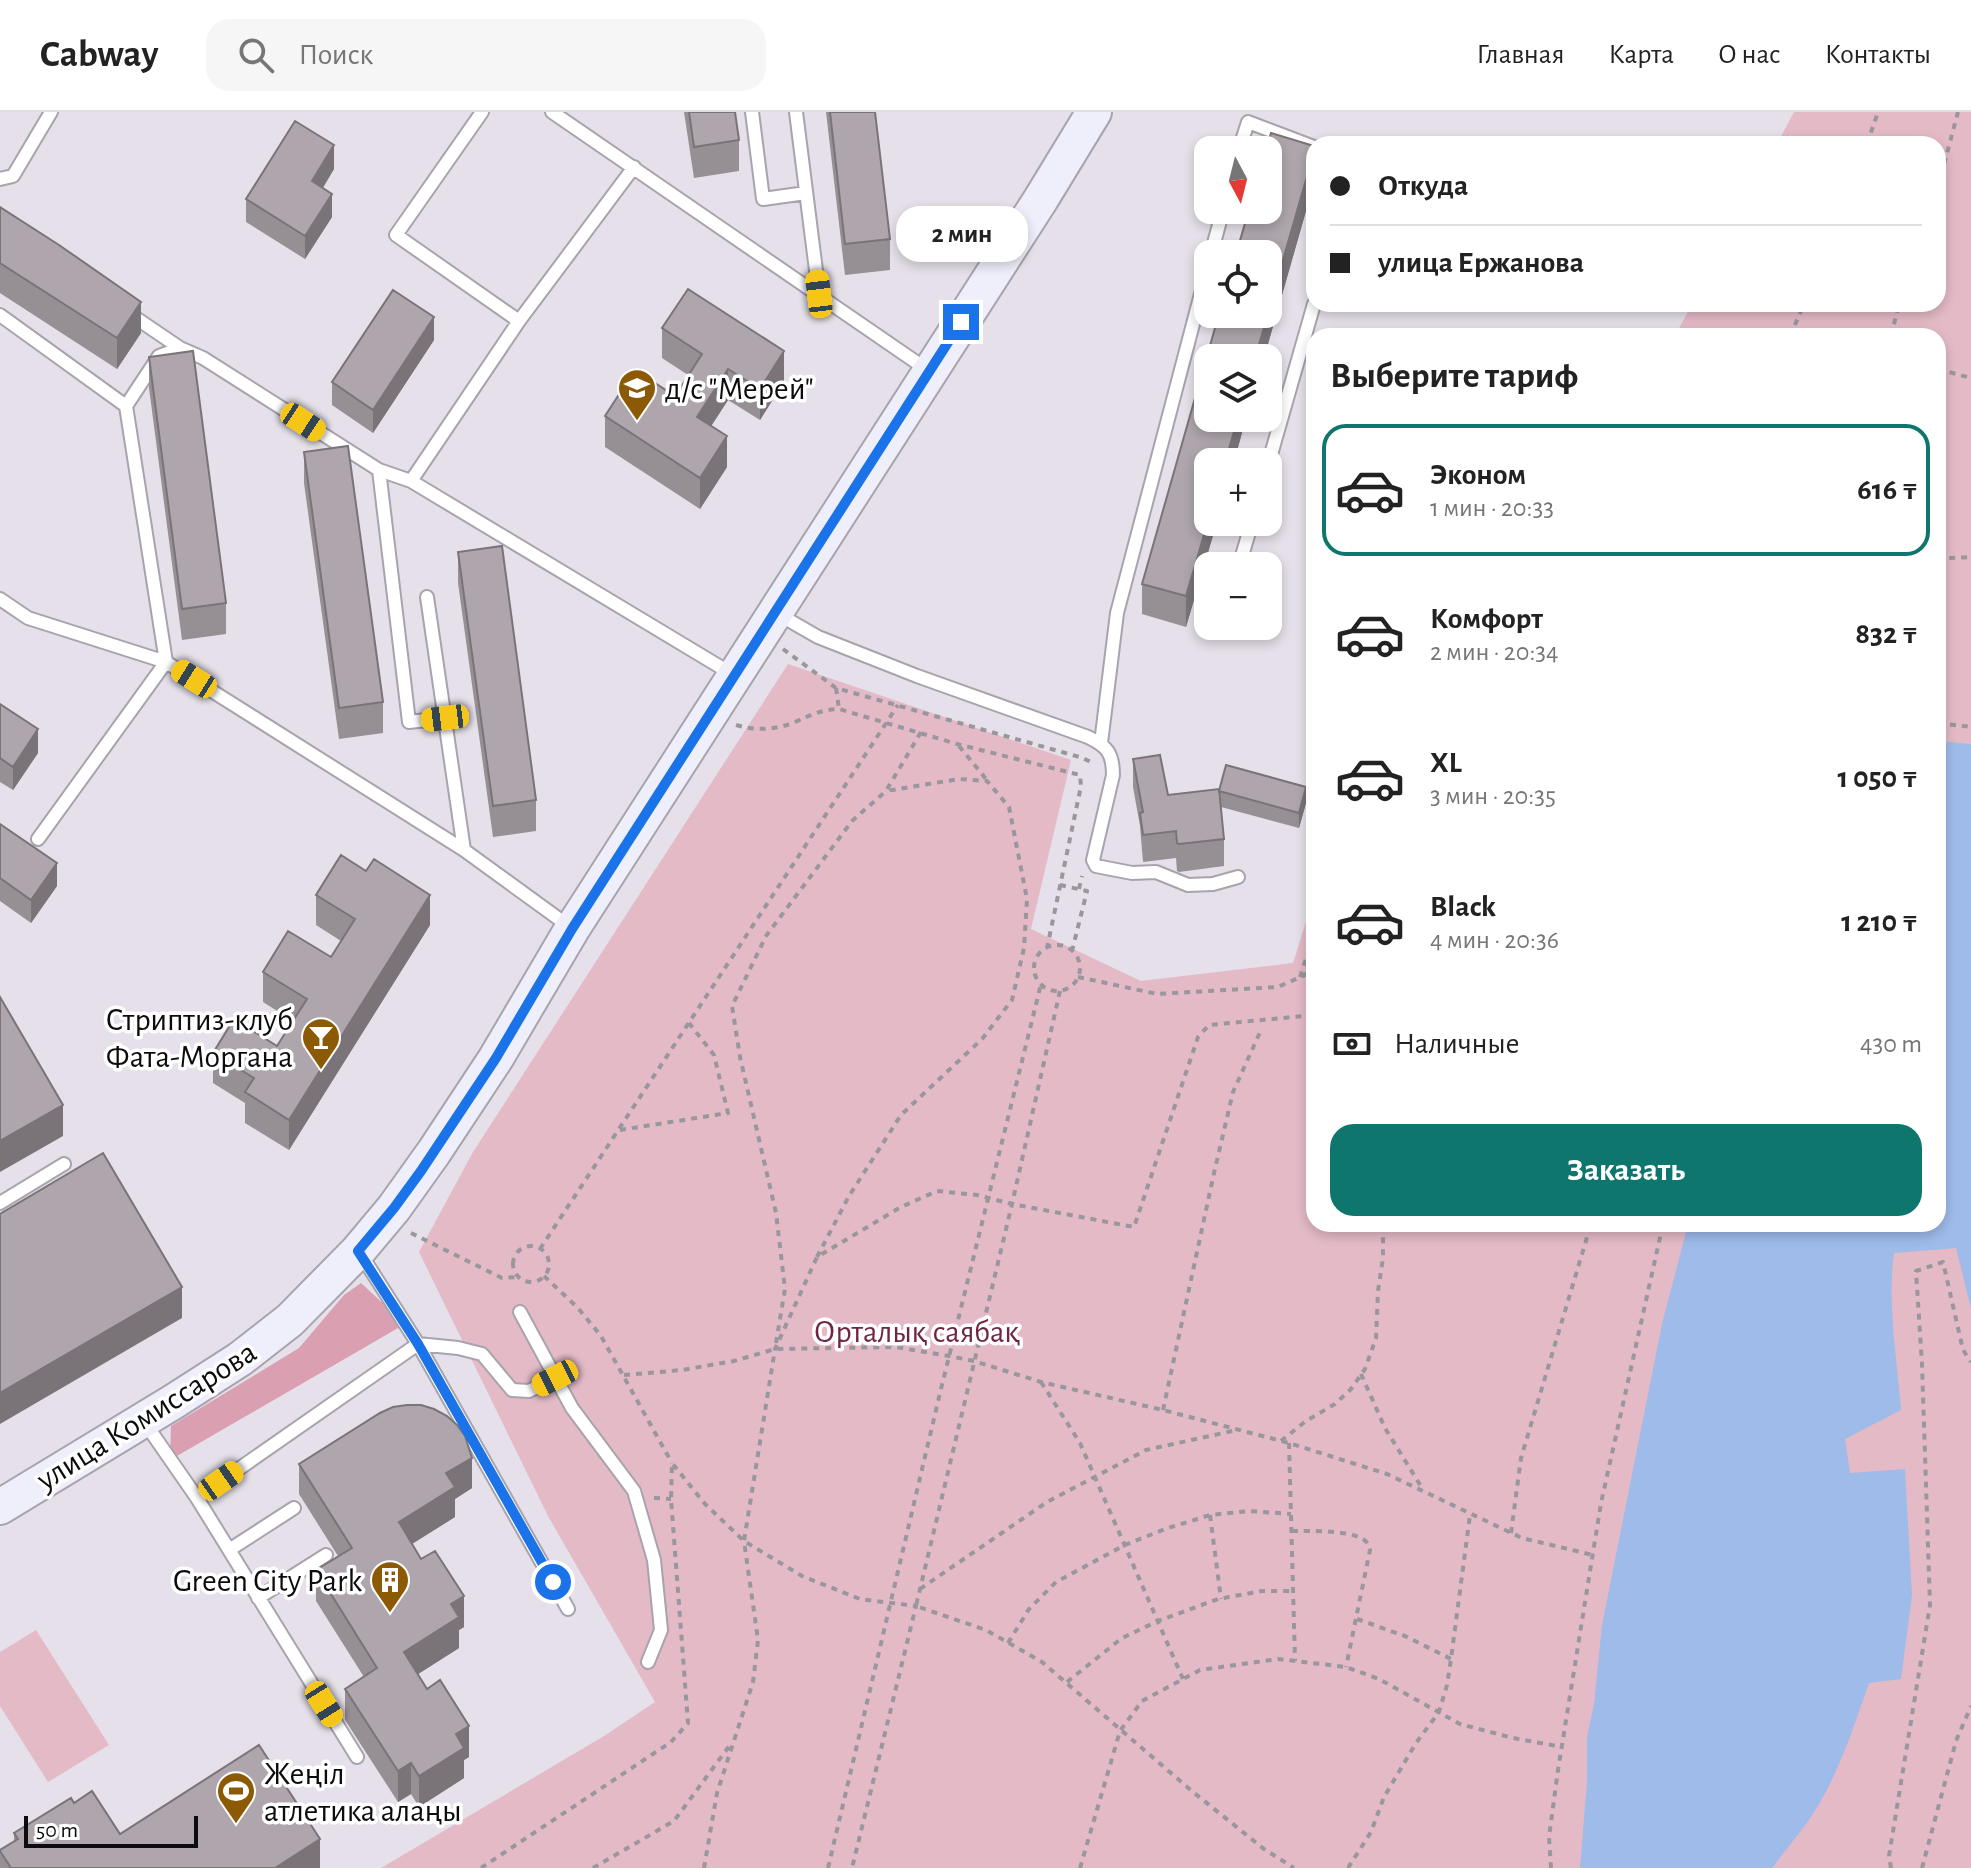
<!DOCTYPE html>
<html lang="ru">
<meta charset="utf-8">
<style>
:root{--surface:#fff;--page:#f6f6f6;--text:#222;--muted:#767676;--line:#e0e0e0;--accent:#0f766e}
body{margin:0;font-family:"Alegreya Sans",sans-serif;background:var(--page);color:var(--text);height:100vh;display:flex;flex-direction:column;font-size:30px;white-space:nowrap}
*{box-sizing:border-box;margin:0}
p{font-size:26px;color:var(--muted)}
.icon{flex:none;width:44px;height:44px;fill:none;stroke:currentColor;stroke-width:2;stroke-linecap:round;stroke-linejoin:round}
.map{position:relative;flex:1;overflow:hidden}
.panel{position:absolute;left:1306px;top:216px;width:640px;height:904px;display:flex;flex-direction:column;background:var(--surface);border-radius:24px;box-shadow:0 4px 12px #0003}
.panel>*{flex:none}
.hud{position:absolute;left:1306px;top:24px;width:640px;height:176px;border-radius:24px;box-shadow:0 4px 12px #0003;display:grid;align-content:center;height:176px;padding:0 24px;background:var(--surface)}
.needle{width:52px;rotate:173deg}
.controls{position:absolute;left:1194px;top:24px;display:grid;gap:16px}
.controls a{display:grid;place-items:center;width:88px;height:88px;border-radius:16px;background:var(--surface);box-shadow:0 4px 12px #0003;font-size:40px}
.scale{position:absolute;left:24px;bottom:20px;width:174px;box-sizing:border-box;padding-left:8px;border:4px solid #0c0b0e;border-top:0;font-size:22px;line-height:28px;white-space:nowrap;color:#0c0b0e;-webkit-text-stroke:6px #fff;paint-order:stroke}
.end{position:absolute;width:36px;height:36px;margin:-18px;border:10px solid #1a73e8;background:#fff;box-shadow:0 0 0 4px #fff}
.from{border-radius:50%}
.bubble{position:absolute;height:56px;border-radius:24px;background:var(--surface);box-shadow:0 4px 12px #0003;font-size:26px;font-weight:700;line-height:56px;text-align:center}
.car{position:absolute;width:24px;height:48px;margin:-24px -12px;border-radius:10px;box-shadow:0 0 6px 2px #0007;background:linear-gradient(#f5c518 24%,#345 0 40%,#f5c518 0 76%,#345 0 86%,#f5c518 0)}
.hud b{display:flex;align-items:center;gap:28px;height:76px;font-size:30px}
.hud b+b{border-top:2px solid var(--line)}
.hud i{width:20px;height:20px;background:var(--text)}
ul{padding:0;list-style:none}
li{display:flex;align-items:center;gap:24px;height:132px;margin:0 16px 12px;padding:0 8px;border:4px solid transparent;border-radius:24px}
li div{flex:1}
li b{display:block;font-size:30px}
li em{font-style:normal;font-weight:700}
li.current{border-color:var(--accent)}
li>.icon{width:72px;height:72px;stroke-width:1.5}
h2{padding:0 24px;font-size:36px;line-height:96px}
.pay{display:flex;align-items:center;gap:20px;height:88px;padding:0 24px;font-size:30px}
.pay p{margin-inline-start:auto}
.action{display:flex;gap:16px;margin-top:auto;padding:16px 24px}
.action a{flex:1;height:92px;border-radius:24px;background:var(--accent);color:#fff;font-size:32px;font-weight:700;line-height:92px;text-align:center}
header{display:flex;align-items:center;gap:48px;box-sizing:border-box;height:112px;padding:0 40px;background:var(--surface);border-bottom:2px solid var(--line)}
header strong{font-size:38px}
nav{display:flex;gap:44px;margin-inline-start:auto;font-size:28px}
.search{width:560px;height:72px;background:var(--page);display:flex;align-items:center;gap:20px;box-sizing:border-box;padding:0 28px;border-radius:24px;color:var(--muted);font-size:30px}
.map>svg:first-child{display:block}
</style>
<header>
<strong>Cabway</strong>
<div class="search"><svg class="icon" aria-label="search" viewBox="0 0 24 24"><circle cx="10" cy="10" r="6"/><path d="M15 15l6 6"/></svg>Поиск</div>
<nav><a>Главная</a><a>Карта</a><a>О нас</a><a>Контакты</a></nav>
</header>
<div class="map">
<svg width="1971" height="1756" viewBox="0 0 1971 1756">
<rect width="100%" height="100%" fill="#e5e0e9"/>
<path fill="#e4bac7" d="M 1794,0 L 1971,0 L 1971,1756 L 381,1756 L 604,1624 L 655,1590 L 548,1404 L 419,1140 L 473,1040 L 788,552 L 1071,648 L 1031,817 L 1141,869 L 1293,851 L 1314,784 L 1314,1112 L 1938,1112 L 1938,224 L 1675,224 L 1692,192 L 1938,192 L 1938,32 L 1777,32 Z
M 36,1518 L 109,1633 L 48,1670 L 0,1594 L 0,1540 Z"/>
<path fill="#db9fb2" d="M 361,1171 L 405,1212 L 170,1348 L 171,1314 L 299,1236 L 344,1183 Z"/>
<path fill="#9ebbea" d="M 1938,629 L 1971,632 L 1971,1196 L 1956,1136 L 1894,1141 C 1887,1190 1897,1248 1901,1298 L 1845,1327 L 1850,1361 L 1905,1357 L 1912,1483 L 1901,1567 L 1869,1571 C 1854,1614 1840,1658 1816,1697 C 1803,1718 1787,1736 1772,1756 L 1580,1756 L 1587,1669 L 1587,1625 L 1594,1592 L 1602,1513 L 1662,1212 L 1688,1112 L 1938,1112 Z"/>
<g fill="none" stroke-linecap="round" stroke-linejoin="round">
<g stroke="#a8a3ac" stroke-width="16">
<path id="lane" d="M 482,0 L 396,123 L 519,209
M 552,0 L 929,259
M 752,0 L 763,87 L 806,81
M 796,0 L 819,182
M 1239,38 L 1248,10 L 1314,35
M 0,67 L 13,64 L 51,0
M 1211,142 L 1223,98
M 130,202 L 180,236
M 0,203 L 126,294 L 166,550 L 38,727
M 126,294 L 159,244 L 180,236 L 203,246 L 379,358 L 411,369 L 732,562
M 1268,353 L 1314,192
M 379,358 L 409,610 L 445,606
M 411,369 L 519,209 L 634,55
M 1239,454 L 1252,410
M 427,485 L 464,738
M 0,487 L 28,506 L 166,550 L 464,738 L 570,815
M 778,502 L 818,525 L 917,564 L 1088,625 C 1107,634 1113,641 1113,663 L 1093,748 L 1096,754 L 1132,761 L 1156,760 L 1188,773 L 1213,772 L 1238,765
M 1101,631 L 1117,501 L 1208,155
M 0,1091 L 64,1052
M 520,1200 L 572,1296 L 634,1379 L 654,1448 L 661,1518 L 648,1550
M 418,1232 L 568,1497
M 418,1232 L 458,1236 L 482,1242 L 512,1278 L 529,1279 L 555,1266
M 145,1311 L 197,1386 L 418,1232 L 360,1141
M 197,1386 L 357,1645
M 229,1438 L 294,1396
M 258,1486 L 326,1443"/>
</g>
<g stroke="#a8a3ac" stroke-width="38">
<path id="secondary" d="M 0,1395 L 173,1290 L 240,1247 L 290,1208 L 358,1139 L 394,1096 L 434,1040 L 496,946 L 572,817 L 1041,87 L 1094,0"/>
</g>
<path stroke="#99969d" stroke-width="4" stroke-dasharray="6 6" stroke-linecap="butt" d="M 1867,32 L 1878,0
M 1938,75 L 1958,0
M 1790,224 L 1804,192
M 1891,224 L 1899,192
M 1938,257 L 1971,266
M 1938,450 L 1947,446 L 1971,445
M 783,537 L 836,576 L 1083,646 L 1094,652
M 836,576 L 839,597
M 1938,611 L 1971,615
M 736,613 C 756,619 776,618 795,610 C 811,603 820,598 839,597 L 957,632 L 1080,663 L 1081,674 L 1047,836
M 959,634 L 986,667
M 1060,773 L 1087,779 L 1072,839
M 1079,777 L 1082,764
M1034 856a23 23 0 1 1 46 0a23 23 0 1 1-46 0Z
M 1078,865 L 1157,882 L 1278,875 L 1305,863 L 1314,850
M 1300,865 L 1314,822
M 1060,879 L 1012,1092 L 916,1494 L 986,1518 L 1042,1550 L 1193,1680 L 1264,1737 L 1294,1756
M 620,1018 L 728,1001 L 714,943 L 689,911
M 411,1121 L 502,1166 L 518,1165
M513 1152a18 18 0 1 1 36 0a18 18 0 1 1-36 0Z
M 540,1137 L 898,593
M 817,1145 L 849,1084 L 901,1003 L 982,927 L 1012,888 L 1024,836 L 1027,787 L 1009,695 L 987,669 L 959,667 L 886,679
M 544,1164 L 578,1196 L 601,1224 L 672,1351
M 776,1231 L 785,1177 L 776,1101 L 740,945 L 732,894 L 766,824 L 852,709 L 886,679 L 921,620
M 1361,1262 L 1385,1316 L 1422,1376
M 624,1263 L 682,1258 L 734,1249 L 775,1237 L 896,1235 L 949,1244 L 974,1249 L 1041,1270 L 1163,1298 L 1289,1331 L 1387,1362 L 1522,1426 L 1593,1443
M 1041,1270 L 1080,1331 L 1183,1567
M 1163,1298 L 1214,1061 L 1233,980 L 1261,918
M 1281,1329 L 1306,1309 L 1335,1292 L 1351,1277 L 1365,1257 L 1376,1226 L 1378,1179 L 1383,1146 L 1383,1112
M 1289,1331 L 1295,1549
M 654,1386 L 671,1387
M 1210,1403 L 1221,1487
M 1292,1419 C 1307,1419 1360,1417 1368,1432 C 1369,1433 1369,1436 1370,1438 L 1346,1555
M 1511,1421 L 1521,1346 L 1591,1112
M 920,1477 L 1047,1390 L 1146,1338 L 1237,1318
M 1357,1507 L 1405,1524 L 1451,1547
M 1008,1531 L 1029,1497 L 1056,1470 L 1125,1433 L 1165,1417 L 1210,1403 L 1249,1399 L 1291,1402
M 1067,1570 L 1122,1526 L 1158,1509 L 1218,1487 L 1262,1479 L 1293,1479
M 481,1756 L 671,1630 L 688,1611 L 671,1387 L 672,1351 L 705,1392 L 744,1429 L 802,1464 L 860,1487 L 916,1494 L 852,1756
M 593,1756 L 674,1709 L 730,1633
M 704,1756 L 717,1681 L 753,1570 L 758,1528 L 744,1429 L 775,1237 L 817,1145 L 901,1095 L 937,1079 L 977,1083 L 1012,1092 L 1134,1115 L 1198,925 L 1209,913 L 1314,903
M 828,1756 L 940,1281 L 1041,872
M 1080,1756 L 1120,1619 L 1142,1589 L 1200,1558 L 1278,1547 L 1346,1555 L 1379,1567 L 1460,1612 L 1513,1626 L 1562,1635
M 1348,1756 L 1371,1720 L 1384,1685 L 1416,1631 L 1439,1600 L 1447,1573 L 1451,1547 L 1470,1403
M 1551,1756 L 1549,1725 L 1558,1658 L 1601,1391 L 1663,1112
M 1891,1756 L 1889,1744 L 1930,1493 L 1922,1252 L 1916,1159 L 1943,1150 L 1963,1238 L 1971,1250
M 1922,1756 L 1956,1629 L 1971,1594"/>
<use href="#lane" stroke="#fff" stroke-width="12"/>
<use href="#secondary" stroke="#efeffb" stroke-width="34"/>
</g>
<path fill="#968f94" d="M 684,0 L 735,0 L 739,28 L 739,59 L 694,66 Z
M 826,0 L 875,0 L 890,127 L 890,158 L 845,163 Z
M 1314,34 L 1314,71 L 1264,246 L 1208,306 L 1246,306 L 1234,350 L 1208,410 L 1217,410 L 1186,515 L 1142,502 L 1142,472 Z
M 334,57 L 323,76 L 332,105 L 305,147 L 246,110 L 246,87 Z
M 0,95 L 141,221 L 117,257 L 0,181 Z
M 662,216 L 784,270 L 760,308 L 728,288 L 711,314 L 727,355 L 700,397 L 605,335 L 605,304 L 675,284 L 688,263 L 662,246 Z
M 434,228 L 373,321 L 332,293 L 332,270 Z
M 149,245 L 226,491 L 226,522 L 182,528 L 149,276 Z
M 304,340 L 383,590 L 383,621 L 339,627 L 304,371 Z
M 458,440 L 536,688 L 536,719 L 493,725 L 458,471 Z
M 0,592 L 38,641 L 13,678 L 0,670 Z
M 1133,647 L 1168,683 L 1219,677 L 1306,691 L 1299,716 L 1221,695 L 1224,727 L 1224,754 L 1179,760 L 1177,759 L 1176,746 L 1143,750 L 1140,714 L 1133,675 Z
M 0,712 L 57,774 L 31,811 L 0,789 Z
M 316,783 L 430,813 L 289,1038 L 245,1011 L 245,991 L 213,971 L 213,941 L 277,934 L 293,909 L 263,890 L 263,860 L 331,845 L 341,829 L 316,813 Z
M 299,1352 L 472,1376 L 455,1387 L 455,1405 L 412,1432 L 464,1515 L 459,1518 L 459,1536 L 418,1562 L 469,1645 L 464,1648 L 464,1666 L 419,1695 L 411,1682 L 398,1690 L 345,1608 L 345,1577 L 364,1565 L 316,1489 L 316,1458 L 338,1444 L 299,1382 Z
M 74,1691 L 120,1722 L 320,1756 L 0,1756 L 0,1738 L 14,1729 L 14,1721 Z"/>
<path fill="#7a7478" d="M 334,33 L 334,57 L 312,93 L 312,69 Z
M 1314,40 L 1314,71 L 1264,246 L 1255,246 Z
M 332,82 L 332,105 L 305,147 L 305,124 Z
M 141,190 L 141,221 L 117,257 L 117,226 Z
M 434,205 L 434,228 L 373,321 L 373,298 Z
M 784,239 L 784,270 L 760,308 L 760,277 Z
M 728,257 L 728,288 L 697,336 L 697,305 Z
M 1238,306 L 1246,306 L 1234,350 L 1225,350 Z
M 727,324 L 727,355 L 700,397 L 700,366 Z
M 1208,410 L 1217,410 L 1186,515 L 1186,484 Z
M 38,617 L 38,641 L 13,678 L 13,655 Z
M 1306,675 L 1306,691 L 1299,716 L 1299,701 Z
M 57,751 L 57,774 L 31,811 L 31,788 Z
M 430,783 L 430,813 L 289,1038 L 289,1008 Z
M 63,993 L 63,1024 L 0,1060 L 0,1029 Z
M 182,1175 L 182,1206 L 0,1312 L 0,1281 Z
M 472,1346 L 472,1376 L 455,1387 L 455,1405 L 399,1440 L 399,1410 L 446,1361 Z
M 464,1484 L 464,1515 L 459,1518 L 459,1536 L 404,1571 L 404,1540 L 451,1492 Z
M 469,1614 L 469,1645 L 464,1648 L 464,1666 L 419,1695 L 419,1664 L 456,1622 Z
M 411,1651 L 411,1682 L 398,1690 L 398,1659 Z
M 320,1727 L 320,1756 L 275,1756 Z"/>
<path fill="#aea6ac" stroke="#7a7478" stroke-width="2" d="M 689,0 L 735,0 L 739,28 L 694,35 Z
M 830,0 L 875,0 L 890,127 L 845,132 Z
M 295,9 L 334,33 L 312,69 L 332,82 L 305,124 L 246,87 Z
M 1271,21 L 1314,34 L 1314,40 L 1268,200 L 1268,142 L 1236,142 L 1249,98 L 1268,98 L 1268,38 L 1266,38 Z
M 0,95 L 59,133 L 141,190 L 117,226 L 0,151 Z
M 688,177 L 784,239 L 760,277 L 728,257 L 697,305 L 727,324 L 700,366 L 605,304 L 635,258 L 675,284 L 702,242 L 662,216 Z
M 393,178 L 434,205 L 373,298 L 332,270 Z
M 1219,202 L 1268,202 L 1255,246 L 1208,246 L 1208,306 L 1238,306 L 1225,350 L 1208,350 L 1208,409 L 1186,484 L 1142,472 Z
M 193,239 L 226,491 L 182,497 L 149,245 Z
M 348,334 L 383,590 L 339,596 L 304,340 Z
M 502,434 L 536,688 L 493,694 L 458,440 Z
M 0,592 L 38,617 L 13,655 L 0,646 Z
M 1160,643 L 1168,683 L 1219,677 L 1224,727 L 1179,732 L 1177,731 L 1176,719 L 1143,723 L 1140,701 L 1143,700 L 1133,647 Z
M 1226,653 L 1306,675 L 1299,701 L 1219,679 Z
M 0,712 L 57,751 L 31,788 L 0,766 Z
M 341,743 L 366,759 L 374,747 L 430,783 L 289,1008 L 245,980 L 254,966 L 213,941 L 234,907 L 277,934 L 307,887 L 263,860 L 288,819 L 331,845 L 355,807 L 316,783 Z
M 0,885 L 63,993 L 0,1029 Z
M 103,1041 L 182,1175 L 0,1281 L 0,1102 Z
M 407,1293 L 421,1293 L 434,1297 L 447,1304 L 457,1313 L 465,1324 L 472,1346 L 446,1361 L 455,1375 L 399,1410 L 421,1447 L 435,1439 L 464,1484 L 451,1492 L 459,1505 L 404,1540 L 427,1577 L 440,1568 L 469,1614 L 456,1622 L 464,1636 L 419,1664 L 411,1651 L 398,1659 L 345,1577 L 377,1556 L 316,1458 L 352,1436 L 299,1352 L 380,1301 L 393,1295 Z
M 259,1633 L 320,1727 L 275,1756 L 11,1756 L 0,1739 L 0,1738 L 18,1727 L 14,1721 L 71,1686 L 74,1691 L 92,1679 L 120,1722 Z"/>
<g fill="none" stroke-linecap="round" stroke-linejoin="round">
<path stroke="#1a73e8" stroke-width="10" d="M 553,1470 L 418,1232 L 358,1139 L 394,1096 L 421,1059 L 496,946 L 572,817 L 961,210"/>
</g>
<defs>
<g id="school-pin" transform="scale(2)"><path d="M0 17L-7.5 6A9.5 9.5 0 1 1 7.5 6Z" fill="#8c5a05" stroke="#fff"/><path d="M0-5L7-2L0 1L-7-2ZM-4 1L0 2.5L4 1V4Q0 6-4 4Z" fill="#fff"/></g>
<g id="bar-pin" transform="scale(2)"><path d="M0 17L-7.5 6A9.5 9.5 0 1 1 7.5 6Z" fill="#8c5a05" stroke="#fff"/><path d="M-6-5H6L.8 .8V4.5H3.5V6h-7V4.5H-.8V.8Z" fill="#fff"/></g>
<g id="building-pin" transform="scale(2)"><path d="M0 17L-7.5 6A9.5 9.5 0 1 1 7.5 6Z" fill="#8c5a05" stroke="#fff"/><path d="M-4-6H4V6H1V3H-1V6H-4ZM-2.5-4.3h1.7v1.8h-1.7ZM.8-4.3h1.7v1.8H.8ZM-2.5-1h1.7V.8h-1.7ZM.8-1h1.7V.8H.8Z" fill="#fff"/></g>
<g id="stadium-pin" transform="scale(2)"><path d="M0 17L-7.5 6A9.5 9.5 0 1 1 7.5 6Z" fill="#8c5a05" stroke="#fff"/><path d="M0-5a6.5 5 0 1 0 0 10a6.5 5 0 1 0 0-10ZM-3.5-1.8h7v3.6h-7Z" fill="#fff"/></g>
</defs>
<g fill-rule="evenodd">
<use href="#school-pin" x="637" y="276"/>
<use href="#bar-pin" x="321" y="925"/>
<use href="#building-pin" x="390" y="1468"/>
<use href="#stadium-pin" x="236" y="1679"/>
</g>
<g text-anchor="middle" stroke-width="7" stroke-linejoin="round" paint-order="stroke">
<g font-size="32" fill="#0c0b0e" stroke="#fff" text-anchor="start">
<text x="665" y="287">д/с "Мерей"</text>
<text x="293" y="918" text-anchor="end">Стриптиз-клуб<tspan x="293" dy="37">Фата-Моргана</tspan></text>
<text x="362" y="1479" text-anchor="end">Green City Park</text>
<text x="264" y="1672">Жеңіл<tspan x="264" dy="37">атлетика алаңы</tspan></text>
</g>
<g font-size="32" fill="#6e2743" stroke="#fff">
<text x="917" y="1230">Орталық саябақ</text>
</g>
<g font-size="32" fill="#0c0b0e" stroke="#fff">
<text transform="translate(146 1303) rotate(-32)" y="11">улица Комиссарова</text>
</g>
</g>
</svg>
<div class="controls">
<a><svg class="needle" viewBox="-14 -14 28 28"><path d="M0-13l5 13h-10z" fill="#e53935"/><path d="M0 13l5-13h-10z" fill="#767676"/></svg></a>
<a><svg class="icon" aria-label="locate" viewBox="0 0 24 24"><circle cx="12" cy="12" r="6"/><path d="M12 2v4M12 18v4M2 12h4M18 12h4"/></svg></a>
<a><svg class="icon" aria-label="layers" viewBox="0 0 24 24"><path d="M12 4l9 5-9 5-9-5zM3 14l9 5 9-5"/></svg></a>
<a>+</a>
<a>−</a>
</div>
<div class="scale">50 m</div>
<i class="end from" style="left:553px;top:1470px"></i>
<i class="end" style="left:961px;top:210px"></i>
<div class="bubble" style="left:896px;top:94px;width:132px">2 мин</div>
<i class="car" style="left:819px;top:182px;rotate:353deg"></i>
<i class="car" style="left:303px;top:310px;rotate:123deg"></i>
<i class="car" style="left:194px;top:567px;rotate:302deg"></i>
<i class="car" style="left:445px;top:606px;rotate:263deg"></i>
<i class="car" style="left:555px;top:1266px;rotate:243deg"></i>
<i class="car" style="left:221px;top:1369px;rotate:55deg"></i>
<i class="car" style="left:324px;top:1592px;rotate:148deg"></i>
<div class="hud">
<b><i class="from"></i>Откуда</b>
<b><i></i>улица Ержанова</b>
</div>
<section class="panel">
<h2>Выберите тариф</h2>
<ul>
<li class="current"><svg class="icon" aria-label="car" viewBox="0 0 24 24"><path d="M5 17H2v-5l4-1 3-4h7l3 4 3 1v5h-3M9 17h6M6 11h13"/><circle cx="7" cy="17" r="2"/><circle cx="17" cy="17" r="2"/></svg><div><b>Эконом</b><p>1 мин · 20:33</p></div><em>616 ₸</em></li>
<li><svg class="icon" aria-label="car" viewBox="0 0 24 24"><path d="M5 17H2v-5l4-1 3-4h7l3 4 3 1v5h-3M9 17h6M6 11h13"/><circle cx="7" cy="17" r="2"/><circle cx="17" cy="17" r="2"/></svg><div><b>Комфорт</b><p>2 мин · 20:34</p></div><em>832 ₸</em></li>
<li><svg class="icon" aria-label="car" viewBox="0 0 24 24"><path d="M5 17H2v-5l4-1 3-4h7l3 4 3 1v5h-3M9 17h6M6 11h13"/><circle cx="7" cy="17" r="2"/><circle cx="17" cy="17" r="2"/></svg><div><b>XL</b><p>3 мин · 20:35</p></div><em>1 050 ₸</em></li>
<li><svg class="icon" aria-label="car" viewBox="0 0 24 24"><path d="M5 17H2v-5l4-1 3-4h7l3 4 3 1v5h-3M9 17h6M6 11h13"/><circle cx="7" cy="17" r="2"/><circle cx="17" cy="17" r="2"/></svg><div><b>Black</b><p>4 мин · 20:36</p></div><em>1 210 ₸</em></li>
</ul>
<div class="pay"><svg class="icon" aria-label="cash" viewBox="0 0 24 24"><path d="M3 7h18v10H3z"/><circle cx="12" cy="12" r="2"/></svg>Наличные<p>430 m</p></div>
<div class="action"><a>Заказать</a></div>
</section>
</div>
